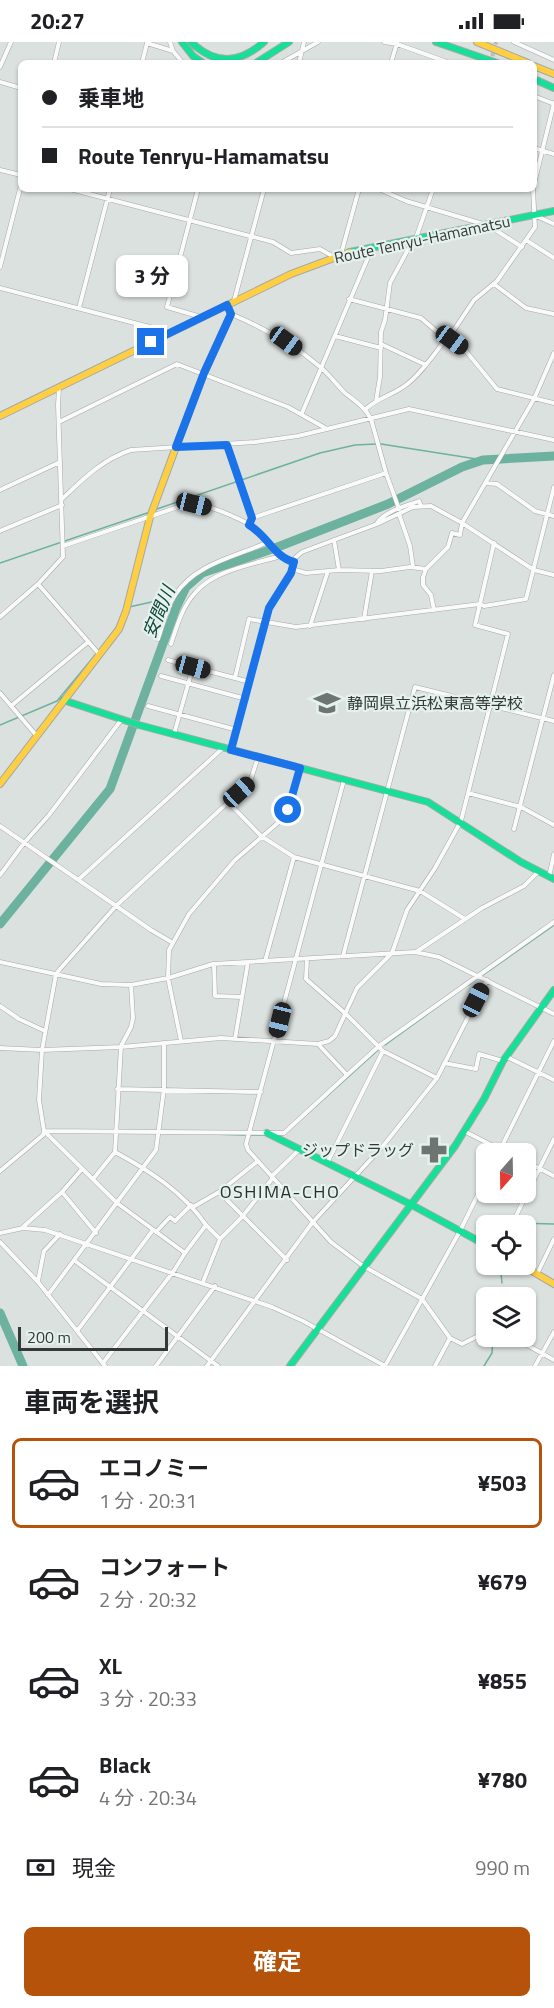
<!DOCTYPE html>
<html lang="ja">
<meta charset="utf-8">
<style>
:root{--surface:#fff;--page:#f2f2f2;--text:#202124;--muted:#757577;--line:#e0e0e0;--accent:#b45309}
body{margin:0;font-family:"Titillium Web","Noto Sans JP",sans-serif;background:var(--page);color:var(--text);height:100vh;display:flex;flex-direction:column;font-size:22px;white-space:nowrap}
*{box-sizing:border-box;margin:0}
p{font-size:20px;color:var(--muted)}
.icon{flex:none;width:33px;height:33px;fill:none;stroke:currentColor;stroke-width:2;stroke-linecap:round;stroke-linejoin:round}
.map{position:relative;height:1324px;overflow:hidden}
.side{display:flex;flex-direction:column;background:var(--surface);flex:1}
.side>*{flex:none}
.banner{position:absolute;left:18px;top:18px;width:519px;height:132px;border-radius:9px;box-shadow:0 2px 4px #0004;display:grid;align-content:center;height:132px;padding:0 24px;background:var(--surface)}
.needle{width:39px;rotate:200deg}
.buttons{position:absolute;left:476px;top:1101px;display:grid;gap:12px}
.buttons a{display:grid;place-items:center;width:60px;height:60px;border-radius:9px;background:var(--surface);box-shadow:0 2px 4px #0004;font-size:30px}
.scale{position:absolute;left:18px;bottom:15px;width:150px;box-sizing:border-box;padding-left:6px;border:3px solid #343937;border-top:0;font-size:16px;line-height:21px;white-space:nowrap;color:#343937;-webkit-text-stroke:4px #e5f1ed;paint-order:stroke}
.end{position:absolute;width:27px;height:27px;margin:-14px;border:8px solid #1a73e8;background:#fff;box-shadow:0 0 0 3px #fff}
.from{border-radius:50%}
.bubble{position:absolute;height:42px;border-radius:9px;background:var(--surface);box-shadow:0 2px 4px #0004;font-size:20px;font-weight:700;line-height:42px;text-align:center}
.car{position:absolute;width:18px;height:36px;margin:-18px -9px;border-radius:8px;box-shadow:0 0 4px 2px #0007;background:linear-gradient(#222 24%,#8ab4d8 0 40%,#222 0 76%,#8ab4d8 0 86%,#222 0)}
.banner b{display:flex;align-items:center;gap:21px;height:57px;font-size:22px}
.banner b+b{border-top:2px solid var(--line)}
.banner i{width:15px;height:15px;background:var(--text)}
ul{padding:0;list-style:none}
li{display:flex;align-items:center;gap:18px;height:90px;margin:0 12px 9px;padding:0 12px;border:3px solid transparent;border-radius:9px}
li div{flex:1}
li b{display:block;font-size:22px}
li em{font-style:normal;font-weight:700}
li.current{border-color:var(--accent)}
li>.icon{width:54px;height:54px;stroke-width:1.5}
h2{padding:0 24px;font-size:27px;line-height:72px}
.pay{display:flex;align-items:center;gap:15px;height:66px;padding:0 24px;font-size:22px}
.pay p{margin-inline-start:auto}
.action{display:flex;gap:12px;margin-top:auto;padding:12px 24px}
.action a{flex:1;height:69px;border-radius:9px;background:var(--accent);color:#fff;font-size:24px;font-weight:700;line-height:69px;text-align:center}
.status{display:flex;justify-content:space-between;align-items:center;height:42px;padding:0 30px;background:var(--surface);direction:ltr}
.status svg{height:16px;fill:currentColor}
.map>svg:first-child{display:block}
</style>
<div class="status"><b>20:27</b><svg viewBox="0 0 49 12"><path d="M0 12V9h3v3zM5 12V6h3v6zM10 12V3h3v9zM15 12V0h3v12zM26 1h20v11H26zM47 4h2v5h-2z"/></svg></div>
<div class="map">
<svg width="554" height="1324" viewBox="0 0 554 1324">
<rect width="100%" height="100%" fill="#dbe1df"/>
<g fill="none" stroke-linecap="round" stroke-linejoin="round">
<path stroke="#6db29f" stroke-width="1.5" d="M 381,402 L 483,418
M 154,468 L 320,411 L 355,403 L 376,402
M 0,521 L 150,470
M 129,565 L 156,559 L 169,552
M 121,575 L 125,566
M 0,683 L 57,659 L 101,606
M 483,933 L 554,883
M 469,943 L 478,936
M 385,1003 L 462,947
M 207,1092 L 245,1093
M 285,1092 L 378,1008
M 251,1093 L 265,1093
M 515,1181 L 554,1182
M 500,1222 L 502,1241
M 499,1256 L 499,1249
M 484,1324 L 492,1311 L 493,1294"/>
<path stroke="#6db29f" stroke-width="9" d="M 0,882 L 110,747 L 176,566 L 186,545 L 202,531 L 275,506 L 388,462 L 462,425 L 483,418 L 554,414
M 0,1271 L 23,1324"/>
<path stroke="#babfbd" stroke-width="4" stroke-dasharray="4 2" stroke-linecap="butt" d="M 491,20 L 496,0"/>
<g stroke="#a5a9a8" stroke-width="5">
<path id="street" d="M 170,0 L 173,9 L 183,21
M 384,0 L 397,2 L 450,21
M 514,0 L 554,18
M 54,21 L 59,0
M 142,21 L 147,1 L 173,9
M 281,21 L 318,0
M 299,21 L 304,0
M 391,21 L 397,1
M 0,25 L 11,0
M 0,40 L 21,46
M 534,54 L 554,62
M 534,106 L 554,112
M 0,128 L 21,133
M 534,142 L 554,61
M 70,147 L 273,200 L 291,211 L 320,207 L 334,215
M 198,147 L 167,265 L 201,275
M 379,147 L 406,159 L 483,182
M 534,173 L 554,182
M 491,182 L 494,187 L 522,205
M 526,198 L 554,216
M 341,212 L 359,147
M 0,225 L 21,143
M 494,242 L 526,266 L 554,272
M 0,246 L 169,290
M 349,257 L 421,276 L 442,294 L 451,298 L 465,308 L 497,347 L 554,361
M 234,259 L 264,147
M 79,266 L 110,147
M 231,272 C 264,286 292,301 319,324 C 329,332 336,342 345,351 C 355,359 365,365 371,377 L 386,431 L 399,467
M 335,294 L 381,306
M 448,297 L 474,258 L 497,239 L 535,185 L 533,147
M 381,302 L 426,323
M 376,359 L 380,335 L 381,290 L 385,278 L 390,241 L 412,200 L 416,196 L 433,147
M 366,367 C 377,356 393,353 406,343 C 422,331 434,312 446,297
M 302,371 L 372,206
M 59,380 L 177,322 L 288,365 L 327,387
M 227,403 L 252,476
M 485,441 L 497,442 L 535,469 L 554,474
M 0,448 L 60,420
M 62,457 C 83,437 103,417 131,408 L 255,400 L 298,394 L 409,367 L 554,398
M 399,472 L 410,504 L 413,525
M 377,481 C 385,469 406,464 419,459 L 421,464
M 250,483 L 252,476 L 264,472 L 386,431
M 0,489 L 62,463
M 334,498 L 339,528
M 63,504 L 178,465 C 184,464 191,461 197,462 C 213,465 248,479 260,490 C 272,501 278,516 294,520
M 292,527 L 306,531 L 339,528 L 381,529 L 410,525 L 426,527
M 38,542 L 99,612
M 434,568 L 431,553 L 423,543 L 423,535 L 426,527 L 448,505 L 452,491 L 460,493 L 462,481 L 534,357 L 554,311
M 0,575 L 38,542 L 63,515 L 58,363 L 59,346
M 364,577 L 372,529
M 310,584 L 328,529
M 158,597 C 163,583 166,566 175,553 C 196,521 236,515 268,500
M 171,602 C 177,584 182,565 195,551 C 214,528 254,522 281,514
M 168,618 L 193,625
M 161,634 L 246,657
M 235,636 L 249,577 L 296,585 L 480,562 L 494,501
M 0,651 L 36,693
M 11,664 L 88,600
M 148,664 L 237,688
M 174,692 L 193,625 L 250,640
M 231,708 L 269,566 L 291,531 L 296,515 L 302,510 L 377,482 L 413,465 L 431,464 L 462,481 L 534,528 L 554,533
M 344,738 L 246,1102 L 248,1108 L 331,1200 L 363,1224 L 422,1257 L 450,1296 L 462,1302 L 486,1290
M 468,751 L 521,765 L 554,783
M 228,760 L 261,794 L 294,815 L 420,849 L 465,877
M 0,784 L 151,888 L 173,901
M 514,787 L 554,633
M 0,833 L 24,801 L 49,773 L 122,677
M 549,835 L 554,812
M 78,838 L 223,706
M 416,910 L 482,866 L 524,844 L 538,830
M 343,914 L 415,645 L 554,679
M 307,917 L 306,937 L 346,972 L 383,1009 L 327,1121
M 265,919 L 294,815
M 0,920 L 101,942 L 131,943 L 168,936 L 213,922 L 415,910 L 439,915 L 554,972
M 214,922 L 215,954 L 242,955
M 0,964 L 19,977 L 45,989
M 235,997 L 248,920
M 181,999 L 168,936 L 169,908 L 189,872 L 235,818 L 287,773 L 300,726
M 318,1002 L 329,999 L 335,994 L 357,946 L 392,911 L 407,868 L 435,826 L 461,779 L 508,592 L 475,583 L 480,562 L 484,564 L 526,557 L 554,445
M 0,1006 L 42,1008 L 121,1005 L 221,996 L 318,1002 L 347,1033 L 379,1004 L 554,880
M 383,1009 L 437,1036
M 507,1015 L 554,1038
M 444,1021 L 476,1027 L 479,1012 L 503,1019
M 117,1047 L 261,1050
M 464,1089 L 509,1112
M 115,1110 C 150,1129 183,1150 206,1183
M 498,1112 L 554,999
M 525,1119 L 554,1134
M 0,1129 L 43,1093 L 44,1089 L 284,1091 L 347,1033
M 93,1137 L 115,1110 L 121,1004 L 131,985 L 133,976 L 131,943
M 62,1150 L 96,1191
M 219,1150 L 287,1218
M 193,1165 L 219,1150 L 258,1119
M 511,1184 L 554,1097
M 23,1185 L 62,1150 L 82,1127
M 156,1190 L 170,1175 L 175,1179 L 191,1163
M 0,1191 L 23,1186 L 45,1188 L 272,1265 L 303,1279 L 385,1324
M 220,1197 L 242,1175 L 272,1137 L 272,1134 L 299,1108
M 0,1200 L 38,1240 L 105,1324
M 185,1211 L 206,1183 L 220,1197 L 203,1240
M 75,1219 L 218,1324
M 537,1232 L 554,1197
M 38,1239 L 44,1209 L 60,1192
M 48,1253 L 156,1108 L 164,1047 L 164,1001
M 77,1289 L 153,1188
M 511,1294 L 554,1318
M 103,1321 L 173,1230 L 185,1211 L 117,1161 L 44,1089 L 39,1058 L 42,1008 L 56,932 L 60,927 L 116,864 L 250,740 L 258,715
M 156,1324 L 215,1244
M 207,1324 L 312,1181 L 383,1104 L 437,1036 L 487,938
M 385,1324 L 460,1189 L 486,1136
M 435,1324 L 450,1296
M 535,1324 L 554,1290"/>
</g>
<g stroke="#a5a9a8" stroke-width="8">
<path id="fast" d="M 182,0 L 193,14 L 203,21
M 191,0 C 215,23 239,22 264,0
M 436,0 L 497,21
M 256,21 L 289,0
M 534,37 L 554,46
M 350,210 L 554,169
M 176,405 L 204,331 L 231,272 L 227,263
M 63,658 L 139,683 L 428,760 L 521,820 L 554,837
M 267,1091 L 410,1162 L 486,1203
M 290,1324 L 455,1104 L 484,1057 L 503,1019 L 554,948"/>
</g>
<g stroke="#a5a9a8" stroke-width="8">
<path id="slow" d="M 477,0 L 528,21
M 534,24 L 554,32
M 0,374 L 291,232 L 350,210
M 0,742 L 119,587 L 126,569 L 150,475 L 176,405
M 520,1222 L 554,1242"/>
</g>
<use href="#street" stroke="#fafafa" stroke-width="4"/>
<use href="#fast" stroke="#16e098" stroke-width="6"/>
<use href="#slow" stroke="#ffcf43" stroke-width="6"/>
</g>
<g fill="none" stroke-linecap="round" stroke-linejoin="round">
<path stroke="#1a73e8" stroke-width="8" d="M 151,300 L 227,263 L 231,272 L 204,331 L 176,405 L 227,403 L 252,476 L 249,483 C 267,493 274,515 294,520 L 291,531 L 269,566 L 231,708 L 300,726 L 288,768"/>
</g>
<defs>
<g id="school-bare" transform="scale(2.07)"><path d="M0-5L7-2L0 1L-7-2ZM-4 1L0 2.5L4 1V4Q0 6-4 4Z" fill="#6e7472" stroke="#e5f1ed" stroke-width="2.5" paint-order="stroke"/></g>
<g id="pharmacy-bare" transform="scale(2.07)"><path d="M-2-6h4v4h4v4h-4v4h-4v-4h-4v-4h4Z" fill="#6e7472" stroke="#e5f1ed" stroke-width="2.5" paint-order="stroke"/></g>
</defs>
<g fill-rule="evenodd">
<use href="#school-bare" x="327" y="661"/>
<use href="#pharmacy-bare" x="434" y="1108"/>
</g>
<g text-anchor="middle" stroke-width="4.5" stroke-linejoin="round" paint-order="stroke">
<g font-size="16" fill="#343937" stroke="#e5f1ed">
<text transform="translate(422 197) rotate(-12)" y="6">Route Tenryu-Hamamatsu</text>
</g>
<g font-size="16" fill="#343937" stroke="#e5f1ed" text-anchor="start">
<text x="347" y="667">静岡県立浜松東高等学校</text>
<text x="414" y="1114" text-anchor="end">ジップドラッグ</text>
</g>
<g font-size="18" font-style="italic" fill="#11483a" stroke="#e5f1ed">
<text transform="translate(159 570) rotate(-67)" y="6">安間川</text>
</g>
<g font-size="18" letter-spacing="1.5" fill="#26302d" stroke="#e5f1ed">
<text x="280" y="1156">OSHIMA-CHO</text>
</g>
</g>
</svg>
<div class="buttons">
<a><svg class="needle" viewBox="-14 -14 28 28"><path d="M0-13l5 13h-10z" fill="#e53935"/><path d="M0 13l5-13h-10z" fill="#757577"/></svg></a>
<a><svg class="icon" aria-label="locate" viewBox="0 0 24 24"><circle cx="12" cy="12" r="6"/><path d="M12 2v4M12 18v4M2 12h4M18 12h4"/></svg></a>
<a><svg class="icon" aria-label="layers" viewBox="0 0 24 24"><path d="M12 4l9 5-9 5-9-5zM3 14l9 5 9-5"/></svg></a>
</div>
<div class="scale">200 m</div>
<i class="end from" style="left:288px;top:768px"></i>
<i class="end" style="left:151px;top:300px"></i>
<div class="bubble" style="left:116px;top:213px;width:72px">3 分</div>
<i class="car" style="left:452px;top:298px;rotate:126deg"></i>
<i class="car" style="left:286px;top:299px;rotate:126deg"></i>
<i class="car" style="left:194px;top:462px;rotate:104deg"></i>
<i class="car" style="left:193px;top:625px;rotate:105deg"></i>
<i class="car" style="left:239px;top:750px;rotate:48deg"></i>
<i class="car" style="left:476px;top:958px;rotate:27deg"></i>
<i class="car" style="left:280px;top:978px;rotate:194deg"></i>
<div class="banner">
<b><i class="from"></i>乗車地</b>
<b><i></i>Route Tenryu-Hamamatsu</b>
</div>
</div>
<section class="side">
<h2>車両を選択</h2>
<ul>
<li class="current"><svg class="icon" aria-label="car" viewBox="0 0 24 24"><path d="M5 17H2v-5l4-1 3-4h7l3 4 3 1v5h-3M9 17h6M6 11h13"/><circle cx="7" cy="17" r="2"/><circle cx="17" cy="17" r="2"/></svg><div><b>エコノミー</b><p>1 分 · 20:31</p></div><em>¥503</em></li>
<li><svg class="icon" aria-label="car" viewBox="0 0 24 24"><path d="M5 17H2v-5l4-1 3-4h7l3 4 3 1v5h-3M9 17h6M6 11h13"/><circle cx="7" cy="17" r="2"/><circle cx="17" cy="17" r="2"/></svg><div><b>コンフォート</b><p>2 分 · 20:32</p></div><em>¥679</em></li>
<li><svg class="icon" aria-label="car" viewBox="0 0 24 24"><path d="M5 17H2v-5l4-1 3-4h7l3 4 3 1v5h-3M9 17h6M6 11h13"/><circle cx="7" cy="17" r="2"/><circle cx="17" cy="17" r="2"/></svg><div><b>XL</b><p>3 分 · 20:33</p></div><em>¥855</em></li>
<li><svg class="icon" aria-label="car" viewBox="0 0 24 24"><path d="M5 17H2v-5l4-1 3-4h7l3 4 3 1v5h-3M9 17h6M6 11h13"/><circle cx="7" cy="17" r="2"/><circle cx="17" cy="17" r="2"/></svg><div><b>Black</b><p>4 分 · 20:34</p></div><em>¥780</em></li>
</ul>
<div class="pay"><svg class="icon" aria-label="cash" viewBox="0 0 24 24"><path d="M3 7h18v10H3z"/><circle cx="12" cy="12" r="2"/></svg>現金<p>990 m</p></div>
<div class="action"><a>確定</a></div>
</section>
